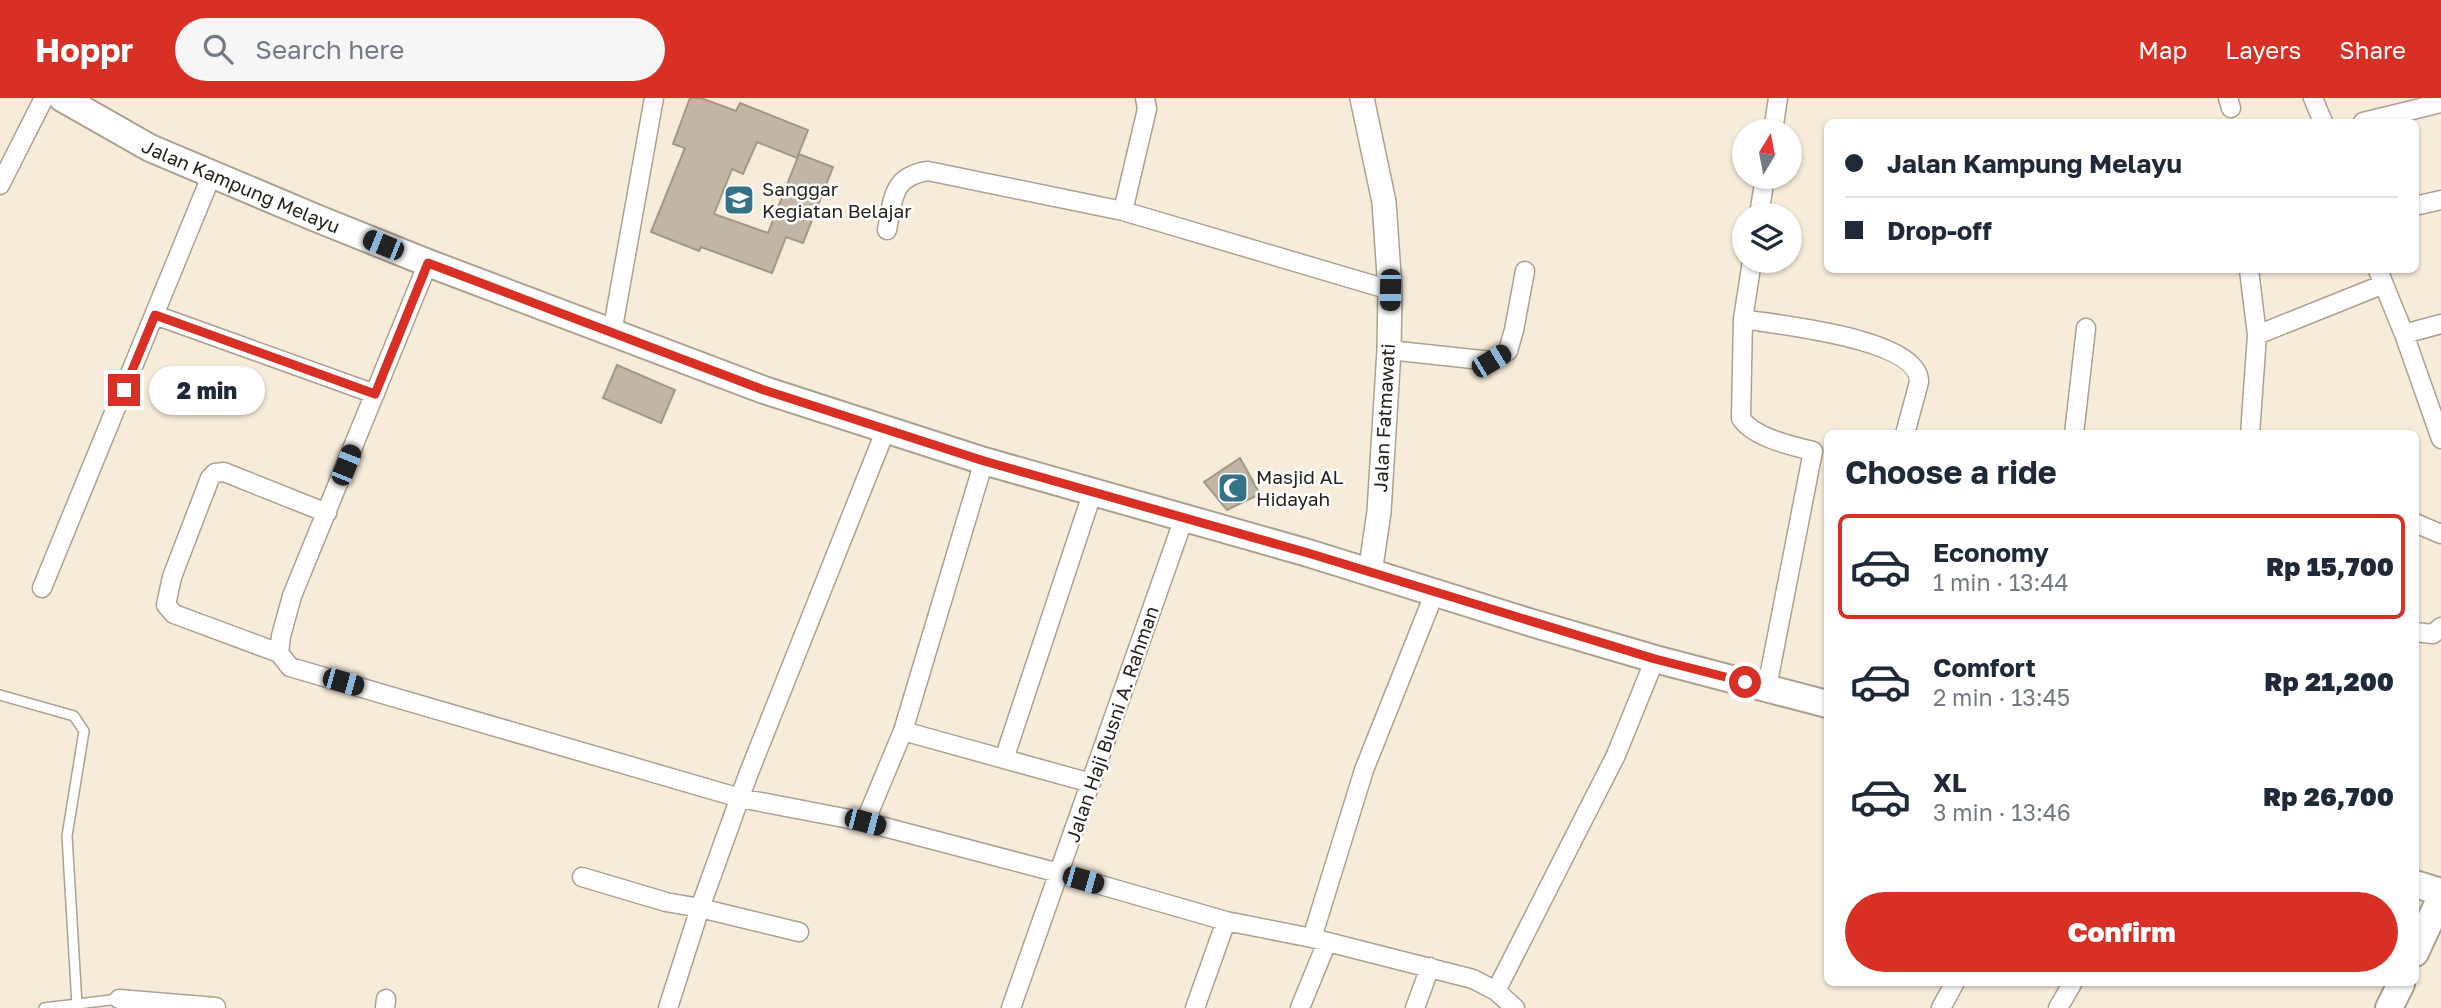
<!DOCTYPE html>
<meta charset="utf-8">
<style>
:root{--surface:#fff;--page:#f6f6f7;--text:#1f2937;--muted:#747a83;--line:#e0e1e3;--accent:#d93025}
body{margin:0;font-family:"Golos Text",sans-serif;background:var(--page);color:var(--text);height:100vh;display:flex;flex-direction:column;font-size:26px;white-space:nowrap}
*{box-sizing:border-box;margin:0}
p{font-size:23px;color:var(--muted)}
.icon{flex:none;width:38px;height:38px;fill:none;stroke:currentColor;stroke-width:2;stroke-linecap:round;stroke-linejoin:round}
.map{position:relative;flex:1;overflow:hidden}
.side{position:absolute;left:1824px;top:332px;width:595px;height:556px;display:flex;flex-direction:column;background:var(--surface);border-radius:10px;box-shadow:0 2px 5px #0004}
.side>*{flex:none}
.guide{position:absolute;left:1824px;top:21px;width:595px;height:154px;border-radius:10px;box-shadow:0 2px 5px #0004;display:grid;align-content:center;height:154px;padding:0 21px;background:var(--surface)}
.needle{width:46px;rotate:10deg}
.controls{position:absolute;left:1732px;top:21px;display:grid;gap:14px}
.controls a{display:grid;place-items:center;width:70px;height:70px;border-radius:50%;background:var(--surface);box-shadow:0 2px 5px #0004;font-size:35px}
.end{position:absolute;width:32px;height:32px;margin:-16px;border:9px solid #d93025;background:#fff;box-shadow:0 0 0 4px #fff}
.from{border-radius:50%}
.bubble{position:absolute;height:49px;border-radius:24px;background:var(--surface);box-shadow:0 2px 5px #0004;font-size:23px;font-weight:800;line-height:49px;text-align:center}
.car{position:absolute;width:21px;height:42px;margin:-21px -10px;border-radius:9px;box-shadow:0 0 5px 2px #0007;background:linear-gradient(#222 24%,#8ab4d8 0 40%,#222 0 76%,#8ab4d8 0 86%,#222 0)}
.guide b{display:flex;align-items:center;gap:24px;height:66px;font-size:26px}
.guide b+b{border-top:2px solid var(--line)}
.guide i{width:18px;height:18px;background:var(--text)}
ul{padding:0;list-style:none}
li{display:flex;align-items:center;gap:21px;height:105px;margin:0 14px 10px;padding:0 7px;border:4px solid transparent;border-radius:10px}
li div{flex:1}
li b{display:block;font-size:26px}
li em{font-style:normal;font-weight:800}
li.current{border-color:var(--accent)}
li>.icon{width:63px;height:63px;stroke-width:1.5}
h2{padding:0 21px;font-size:32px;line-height:84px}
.action{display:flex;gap:14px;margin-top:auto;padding:14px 21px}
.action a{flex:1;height:80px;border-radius:42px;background:var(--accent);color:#fff;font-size:28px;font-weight:800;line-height:80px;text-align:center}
header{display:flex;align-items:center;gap:42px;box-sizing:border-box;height:98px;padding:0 35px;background:var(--accent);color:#fff}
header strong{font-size:33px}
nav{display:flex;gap:38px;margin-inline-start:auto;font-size:24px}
.search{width:490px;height:63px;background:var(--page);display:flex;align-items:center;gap:18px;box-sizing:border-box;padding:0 24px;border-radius:38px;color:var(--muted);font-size:26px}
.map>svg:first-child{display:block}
</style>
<header>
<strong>Hoppr</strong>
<div class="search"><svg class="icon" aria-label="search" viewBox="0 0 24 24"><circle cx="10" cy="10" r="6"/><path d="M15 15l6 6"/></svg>Search here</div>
<nav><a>Map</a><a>Layers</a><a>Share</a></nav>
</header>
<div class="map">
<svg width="2441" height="910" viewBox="0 0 2441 910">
<rect width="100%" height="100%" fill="#f7ebda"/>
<path fill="#c2b7a6" stroke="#a39888" stroke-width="2" d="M 690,0 L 701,0 L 736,13 L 740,5 L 808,32 L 797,60 L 757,44 L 743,76 L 732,71 L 714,116 L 768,135 L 799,56 L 833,69 L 803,145 L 786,139 L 772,175 L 701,149 L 699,153 L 651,134 L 685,50 L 673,46 Z
M 617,267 L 675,292 L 661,325 L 603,300 Z
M 1240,360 L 1260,396 L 1227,412 L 1204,384 Z"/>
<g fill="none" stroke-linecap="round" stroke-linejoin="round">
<g stroke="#aca191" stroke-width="12">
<path id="service" d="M 0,597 L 74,618 L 84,633 L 67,738 L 77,907
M 44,910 L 119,901"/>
</g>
<g stroke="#aca191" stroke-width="21">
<path id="minor" d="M 2228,0 L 2231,10
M 2313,0 L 2323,24
M 2363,24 L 2441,5
M 1773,33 L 1778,0
M 0,87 L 44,0
M 2415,108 L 2441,102
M 1123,113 L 1147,11 L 1145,0
M 1759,117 L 1765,79
M 887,132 C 893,101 892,78 928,73 L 1123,113 L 1390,192
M 1752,163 L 1743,221 L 1741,320 C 1752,339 1792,348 1813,353 L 1767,589
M 2249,172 L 2257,237 L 2250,336
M 2378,172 L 2404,236 L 2441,341
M 155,217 L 375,296
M 1743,221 C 1777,227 1920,240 1919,284 L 1905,336
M 612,235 L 654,0
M 2404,236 L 2441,226
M 2257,237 L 2384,186
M 1389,252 L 1491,263 L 1508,253 L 1514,232 L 1525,173
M 2074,336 L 2086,230
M 984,363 L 903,633 L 1091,685
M 327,415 L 224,374 L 215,375 L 210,380 L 172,479 L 166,507 L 174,516 L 279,555 L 290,569 L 740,700 L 865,724 L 903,633
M 2415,425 L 2441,436
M 42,490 L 212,76
M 2415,534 L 2433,536 L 2441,529
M 279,555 L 281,538 L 292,498 L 428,165
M 1004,661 L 1093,393
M 865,724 L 1059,775 L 1226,823 L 1312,840 L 1473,881 L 1496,893 L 1515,910
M 582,779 L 666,804 L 700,810 L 799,834
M 1312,840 L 1364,672 L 1435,494
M 1496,893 L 1616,657 L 1655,561
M 119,901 L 216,909
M 385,910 L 386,901
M 668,910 L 700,810 L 748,677 L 886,331
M 1011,910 L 1184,420
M 1195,910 L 1226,823
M 1300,910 L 1327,844
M 1415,910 L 1430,869
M 1941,910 L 1954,886
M 2058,910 L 2072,886"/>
</g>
<g stroke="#aca191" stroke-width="26">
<path id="tertiary" d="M 1362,0 L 1384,104 L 1390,192 L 1389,252 L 1379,414 L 1370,475"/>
</g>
<g stroke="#aca191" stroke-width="30">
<g id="secondary">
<path id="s1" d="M 62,0 L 150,50 L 316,120 L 428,165 L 764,292 L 984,363 L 1308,455 L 1532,525 L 1655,561 L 1827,606"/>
<path d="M 2415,786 L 2441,794"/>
<path d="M 2415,855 L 2441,799"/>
<path d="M 2389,910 L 2401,886"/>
</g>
</g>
<use href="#service" stroke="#fff" stroke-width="9"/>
<use href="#minor" stroke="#fff" stroke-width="18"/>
<use href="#tertiary" stroke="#fff" stroke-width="23"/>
<use href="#secondary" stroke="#fff" stroke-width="26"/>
</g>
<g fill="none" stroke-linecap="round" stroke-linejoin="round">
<path stroke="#d93025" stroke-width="9" d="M 124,292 L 155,217 L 375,296 L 428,165 L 764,292 L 984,363 L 1308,455 L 1655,561 L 1745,584"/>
</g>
<defs>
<g id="school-square" transform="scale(1.575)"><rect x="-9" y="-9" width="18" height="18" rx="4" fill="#347288" stroke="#fff"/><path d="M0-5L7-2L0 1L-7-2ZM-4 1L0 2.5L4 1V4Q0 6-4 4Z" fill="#fff"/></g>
<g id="mosque-square" transform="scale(1.575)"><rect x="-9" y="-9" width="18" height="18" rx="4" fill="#347288" stroke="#fff"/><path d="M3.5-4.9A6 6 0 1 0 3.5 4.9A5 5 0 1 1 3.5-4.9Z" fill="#fff"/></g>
</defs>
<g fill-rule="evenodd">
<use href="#school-square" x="739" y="102"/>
<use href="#mosque-square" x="1233" y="390"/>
</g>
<g text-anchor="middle" stroke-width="5" stroke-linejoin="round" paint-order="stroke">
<g font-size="19" fill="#27231c" stroke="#fff">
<text dy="7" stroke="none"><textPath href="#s1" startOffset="200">Jalan Kampung Melayu</textPath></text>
<text transform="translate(1384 320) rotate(-87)" y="7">Jalan Fatmawati</text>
<text transform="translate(1112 626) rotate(-71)" y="7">Jalan Haji Busni A. Rahman</text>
</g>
<g font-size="19" fill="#27231c" stroke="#fff" text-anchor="start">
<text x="762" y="98">Sanggar<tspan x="762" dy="22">Kegiatan Belajar</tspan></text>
<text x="1256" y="386">Masjid AL<tspan x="1256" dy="22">Hidayah</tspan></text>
</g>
</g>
</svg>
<div class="controls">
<a><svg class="needle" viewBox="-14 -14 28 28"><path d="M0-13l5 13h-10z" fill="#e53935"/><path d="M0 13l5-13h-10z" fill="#747a83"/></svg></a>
<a><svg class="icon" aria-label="layers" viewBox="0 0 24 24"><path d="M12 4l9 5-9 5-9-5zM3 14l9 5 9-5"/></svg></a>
</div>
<i class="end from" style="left:1745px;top:584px"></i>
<i class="end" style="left:124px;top:292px"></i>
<div class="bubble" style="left:149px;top:268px;width:116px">2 min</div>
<i class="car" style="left:383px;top:147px;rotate:292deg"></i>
<i class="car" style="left:1390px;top:192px;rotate:181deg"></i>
<i class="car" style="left:1491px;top:263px;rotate:59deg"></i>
<i class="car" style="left:346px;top:367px;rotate:22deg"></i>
<i class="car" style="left:343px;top:584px;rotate:106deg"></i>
<i class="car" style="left:865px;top:724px;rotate:105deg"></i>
<i class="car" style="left:1083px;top:782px;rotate:106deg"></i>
<div class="guide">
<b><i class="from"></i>Jalan Kampung Melayu</b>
<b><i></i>Drop-off</b>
</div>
<section class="side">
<h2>Choose a ride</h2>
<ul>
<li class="current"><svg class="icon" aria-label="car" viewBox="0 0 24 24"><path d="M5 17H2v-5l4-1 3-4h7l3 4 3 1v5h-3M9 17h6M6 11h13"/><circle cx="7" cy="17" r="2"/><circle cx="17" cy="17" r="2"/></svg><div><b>Economy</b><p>1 min · 13:44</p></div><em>Rp 15,700</em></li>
<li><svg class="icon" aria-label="car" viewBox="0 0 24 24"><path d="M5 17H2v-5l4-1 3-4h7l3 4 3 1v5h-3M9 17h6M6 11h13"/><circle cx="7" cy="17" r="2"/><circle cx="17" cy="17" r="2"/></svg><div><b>Comfort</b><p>2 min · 13:45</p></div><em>Rp 21,200</em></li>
<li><svg class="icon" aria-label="car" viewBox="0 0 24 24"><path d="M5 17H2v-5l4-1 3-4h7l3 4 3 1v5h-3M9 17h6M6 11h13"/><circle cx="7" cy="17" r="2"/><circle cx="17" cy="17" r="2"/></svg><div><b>XL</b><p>3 min · 13:46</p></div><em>Rp 26,700</em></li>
</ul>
<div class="action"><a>Confirm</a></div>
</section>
</div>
